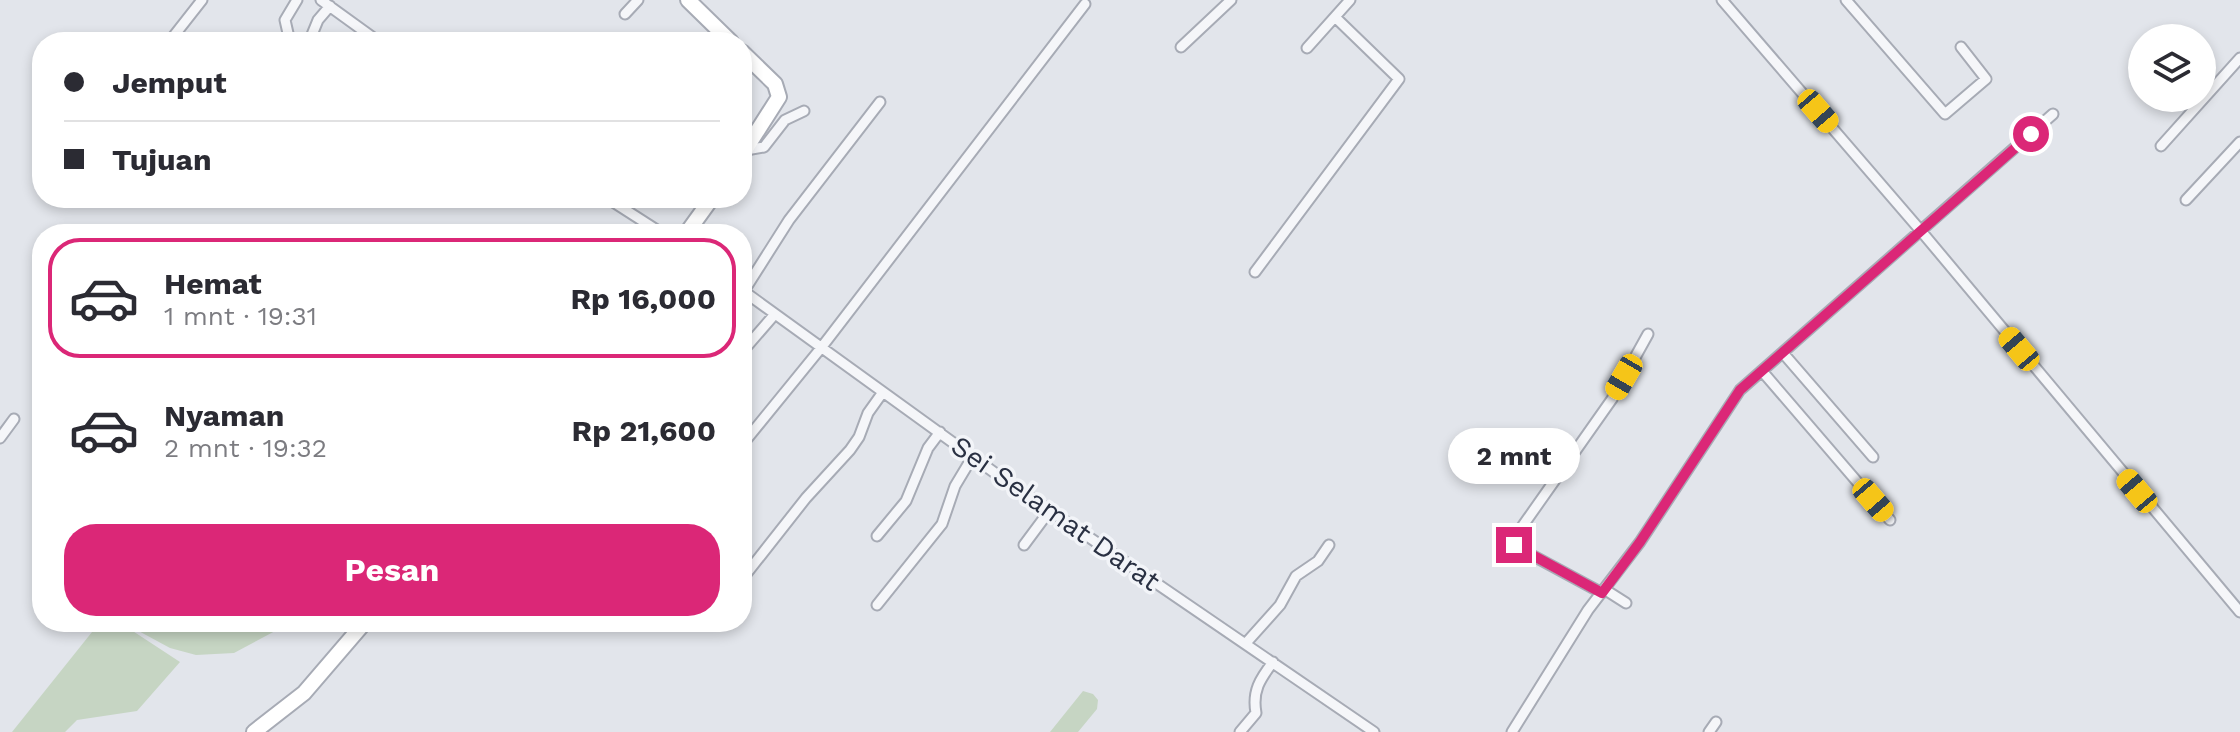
<!DOCTYPE html>
<html lang="id">
<meta charset="utf-8">
<style>
:root{--surface:#fff;--page:#f7f7f7;--text:#2b2b33;--muted:#7c7c81;--line:#e1e1e2;--accent:#db2777}
body{margin:0;font-family:"Work Sans",sans-serif;background:var(--page);color:var(--text);height:100vh;display:flex;flex-direction:column;font-size:30px;white-space:nowrap}
*{box-sizing:border-box;margin:0}
p{font-size:26px;color:var(--muted)}
.icon{flex:none;width:44px;height:44px;fill:none;stroke:currentColor;stroke-width:2;stroke-linecap:round;stroke-linejoin:round}
.map{position:relative;flex:1;overflow:hidden}
.drawer{position:absolute;left:32px;top:224px;width:720px;height:408px;display:flex;flex-direction:column;background:var(--surface);border-radius:32px;box-shadow:0 4px 12px #0003}
.drawer>*{flex:none}
.banner{position:absolute;left:32px;top:32px;width:720px;height:176px;border-radius:32px;box-shadow:0 4px 12px #0003;display:grid;align-content:center;height:176px;padding:0 32px;background:var(--surface)}
.controls{position:absolute;left:2128px;top:24px;display:grid;gap:16px}
.controls a{display:grid;place-items:center;width:88px;height:88px;border-radius:50%;background:var(--surface);box-shadow:0 4px 12px #0003;font-size:40px}
.end{position:absolute;width:36px;height:36px;margin:-18px;border:10px solid #db2777;background:#fff;box-shadow:0 0 0 4px #fff}
.from{border-radius:50%}
.bubble{position:absolute;height:56px;border-radius:28px;background:var(--surface);box-shadow:0 4px 12px #0003;font-size:26px;font-weight:700;line-height:56px;text-align:center}
.car{position:absolute;width:24px;height:48px;margin:-24px -12px;border-radius:10px;box-shadow:0 0 6px 2px #0007;background:linear-gradient(#f5c518 24%,#345 0 40%,#f5c518 0 76%,#345 0 86%,#f5c518 0)}
.banner b{display:flex;align-items:center;gap:28px;height:76px;font-size:30px}
.banner b+b{border-top:2px solid var(--line)}
.banner i{width:20px;height:20px;background:var(--text)}
ul{padding:14px 0 0;list-style:none}
li{display:flex;align-items:center;gap:24px;height:120px;margin:0 16px 12px;padding:0 16px;border:4px solid transparent;border-radius:32px}
li div{flex:1}
li b{display:block;font-size:30px}
li em{font-style:normal;font-weight:700}
li.selected{border-color:var(--accent)}
li>.icon{width:72px;height:72px;stroke-width:1.5}
.primary-button{display:flex;gap:16px;margin-top:auto;padding:16px 32px}
.primary-button a{flex:1;height:92px;border-radius:32px;background:var(--accent);color:#fff;font-size:32px;font-weight:700;line-height:92px;text-align:center}
.map>svg:first-child{display:block}
</style>
<div class="map">
<svg width="2240" height="732" viewBox="0 0 2240 732">
<rect width="100%" height="100%" fill="#e2e5eb"/>
<path fill="#c6d5c3" d="M 100,622 L 119,622 L 180,662 L 137,711 L 77,720 L 65,732 L 12,732 Z
M 122,622 L 318,622 L 277,630 L 234,653 L 196,655 L 170,648 Z
M 1083,691 L 1093,694 L 1098,700 L 1097,709 L 1078,732 L 1050,732 Z"/>
<g fill="none" stroke-linecap="round" stroke-linejoin="round">
<g stroke="#a7abb5" stroke-width="13">
<path id="street" d="M 321,0 L 379,42
M 1722,0 L 1921,231 L 2240,612
M 1846,0 L 1945,114 L 1986,79 L 1961,47
M 625,14 L 638,0
M 169,42 L 202,0
M 290,42 L 285,20 L 297,0
M 309,42 L 318,20 L 330,6
M 1181,47 L 1231,0
M 1307,48 L 1350,0
M 2161,146 L 2240,58
M 746,150 L 764,147 L 785,120 L 804,111
M 607,198 L 663,234
M 2186,200 L 2240,142
M 1255,272 L 1399,79 L 1335,17
M 742,290 L 995,473 L 1374,732
M 742,294 L 789,220 L 880,102
M 742,352 L 775,314
M 1783,353 L 1873,457
M 1762,371 L 1890,520
M 0,438 L 14,419
M 742,445 L 821,348 L 1085,4
M 877,536 L 906,501 L 928,448 L 940,432
M 1024,545 L 1050,510
M 743,578 L 806,498 L 850,450 L 859,437 L 868,413 L 883,392
M 1604,589 L 1626,603
M 1602,593 L 1517,547 L 1512,541 L 1612,399 L 1648,334
M 877,605 L 942,524 L 955,486 L 973,456
M 1246,643 L 1280,605 L 1296,576 L 1318,561 L 1329,545
M 1240,732 L 1256,713 C 1252,691 1260,679 1273,662
M 1512,732 L 1588,610 L 1640,542 L 1740,390 L 2053,114
M 1709,732 L 1716,722"/>
</g>
<g stroke="#a7abb5" stroke-width="18">
<path id="secondary" d="M 688,0 L 731,42
M 742,52 L 775,84 L 779,97 L 742,155
M 686,234 L 712,198
M 254,732 L 304,693 L 365,622"/>
</g>
<use href="#street" stroke="#f5f6f9" stroke-width="9"/>
<use href="#secondary" stroke="#fff" stroke-width="14"/>
</g>
<g fill="none" stroke-linecap="round" stroke-linejoin="round">
<path stroke="#db2777" stroke-width="10" d="M 1514,545 L 1602,593 L 1640,542 L 1740,390 L 2031,134"/>
</g>
<g text-anchor="middle" stroke-width="7" stroke-linejoin="round" paint-order="stroke">
<g font-size="28" fill="#2a3143" stroke="#f2f4f8">
<text transform="translate(1056 513) rotate(35)" y="10">Sei Selamat Darat</text>
</g>
</g>
</svg>
<div class="controls">
<a><svg class="icon" aria-label="layers" viewBox="0 0 24 24"><path d="M12 4l9 5-9 5-9-5zM3 14l9 5 9-5"/></svg></a>
</div>
<i class="end from" style="left:2031px;top:134px"></i>
<i class="end" style="left:1514px;top:545px"></i>
<div class="bubble" style="left:1448px;top:428px;width:132px">2 mnt</div>
<i class="car" style="left:1818px;top:111px;rotate:139deg"></i>
<i class="car" style="left:2019px;top:349px;rotate:320deg"></i>
<i class="car" style="left:1624px;top:377px;rotate:210deg"></i>
<i class="car" style="left:2137px;top:491px;rotate:320deg"></i>
<i class="car" style="left:1873px;top:500px;rotate:139deg"></i>
<div class="banner">
<b><i class="from"></i>Jemput</b>
<b><i></i>Tujuan</b>
</div>
<section class="drawer">
<ul>
<li class="selected"><svg class="icon" aria-label="car" viewBox="0 0 24 24"><path d="M5 17H2v-5l4-1 3-4h7l3 4 3 1v5h-3M9 17h6M6 11h13"/><circle cx="7" cy="17" r="2"/><circle cx="17" cy="17" r="2"/></svg><div><b>Hemat</b><p>1 mnt · 19:31</p></div><em>Rp 16,000</em></li>
<li><svg class="icon" aria-label="car" viewBox="0 0 24 24"><path d="M5 17H2v-5l4-1 3-4h7l3 4 3 1v5h-3M9 17h6M6 11h13"/><circle cx="7" cy="17" r="2"/><circle cx="17" cy="17" r="2"/></svg><div><b>Nyaman</b><p>2 mnt · 19:32</p></div><em>Rp 21,600</em></li>
</ul>
<div class="primary-button"><a>Pesan</a></div>
</section>
</div>
